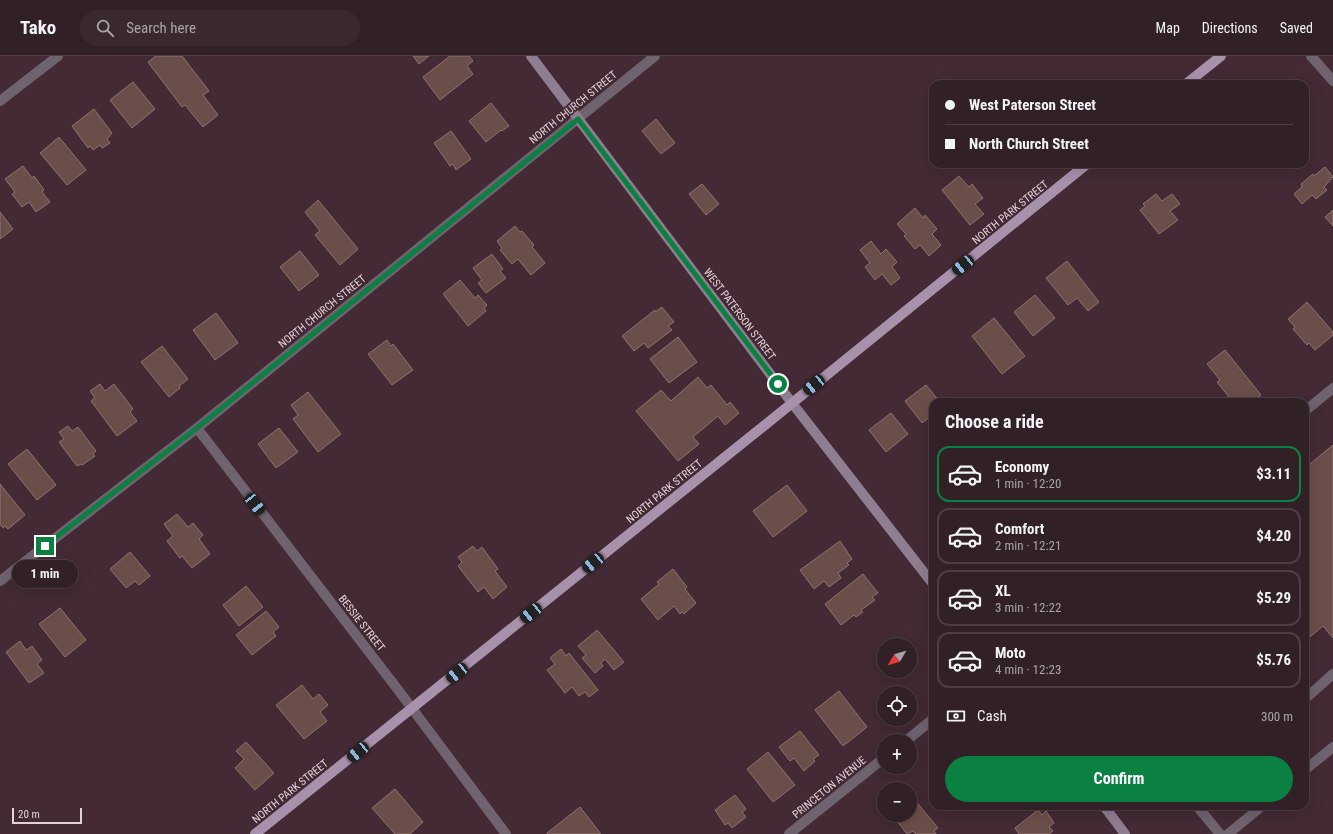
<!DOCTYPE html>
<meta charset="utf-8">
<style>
:root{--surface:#322027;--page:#3a282f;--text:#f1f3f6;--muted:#a8a3a7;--line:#4d3e44;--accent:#0b8043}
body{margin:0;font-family:"Roboto Condensed",sans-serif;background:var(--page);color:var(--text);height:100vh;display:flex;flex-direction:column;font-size:15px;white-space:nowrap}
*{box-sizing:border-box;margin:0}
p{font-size:13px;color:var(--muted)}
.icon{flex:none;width:22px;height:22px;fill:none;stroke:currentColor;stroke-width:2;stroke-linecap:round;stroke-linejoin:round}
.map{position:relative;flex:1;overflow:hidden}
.sheet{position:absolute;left:929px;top:342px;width:380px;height:412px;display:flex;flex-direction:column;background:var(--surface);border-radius:12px;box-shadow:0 4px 16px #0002,0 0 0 1px var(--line)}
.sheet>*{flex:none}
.guide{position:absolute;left:929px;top:24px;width:380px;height:88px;border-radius:12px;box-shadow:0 4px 16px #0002,0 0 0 1px var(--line);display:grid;align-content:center;height:88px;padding:0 16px;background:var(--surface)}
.needle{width:26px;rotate:232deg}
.controls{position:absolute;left:877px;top:582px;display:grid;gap:8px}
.controls a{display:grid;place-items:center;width:40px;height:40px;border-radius:50%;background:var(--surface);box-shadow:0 4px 16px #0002,0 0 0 1px var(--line);font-size:20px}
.scale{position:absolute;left:12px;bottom:10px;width:70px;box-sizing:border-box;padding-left:4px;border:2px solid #e3d2d8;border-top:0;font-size:11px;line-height:14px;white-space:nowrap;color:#e3d2d8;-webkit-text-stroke:3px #432a34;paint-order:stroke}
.end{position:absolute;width:18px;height:18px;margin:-9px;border:5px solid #0b8043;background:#fff;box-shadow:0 0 0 2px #fff}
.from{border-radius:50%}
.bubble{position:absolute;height:28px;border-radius:14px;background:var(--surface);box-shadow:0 4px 16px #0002,0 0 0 1px var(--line);font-size:13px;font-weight:700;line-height:28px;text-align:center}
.car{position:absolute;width:12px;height:24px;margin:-12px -6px;border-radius:5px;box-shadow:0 0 3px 1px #0007;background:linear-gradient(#222 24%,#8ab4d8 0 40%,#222 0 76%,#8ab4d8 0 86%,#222 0)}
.guide b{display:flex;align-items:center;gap:14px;height:38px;font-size:15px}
.guide b+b{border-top:1px solid var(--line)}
.guide i{width:10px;height:10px;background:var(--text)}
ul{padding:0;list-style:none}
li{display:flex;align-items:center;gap:12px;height:56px;margin:0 8px 6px;padding:0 8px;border:2px solid var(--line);border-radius:12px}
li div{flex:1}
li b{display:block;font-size:15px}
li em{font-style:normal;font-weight:700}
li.current{border-color:var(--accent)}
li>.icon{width:36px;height:36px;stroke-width:1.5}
h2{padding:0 16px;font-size:18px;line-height:48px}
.pay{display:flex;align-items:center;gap:10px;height:44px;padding:0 16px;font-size:15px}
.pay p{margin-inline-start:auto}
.primary-button{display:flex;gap:8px;margin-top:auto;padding:8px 16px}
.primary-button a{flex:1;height:46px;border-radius:24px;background:var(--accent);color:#fff;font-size:16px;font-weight:700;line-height:46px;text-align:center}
header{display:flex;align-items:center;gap:24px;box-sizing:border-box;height:56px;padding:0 20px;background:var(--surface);border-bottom:1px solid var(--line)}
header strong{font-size:19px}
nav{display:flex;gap:22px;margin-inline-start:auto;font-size:14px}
.search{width:280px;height:36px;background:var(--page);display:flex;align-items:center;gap:10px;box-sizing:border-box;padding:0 14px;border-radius:22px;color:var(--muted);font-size:15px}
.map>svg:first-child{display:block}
</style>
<header>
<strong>Tako</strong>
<div class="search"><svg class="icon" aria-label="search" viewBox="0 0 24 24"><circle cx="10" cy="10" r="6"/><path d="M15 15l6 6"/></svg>Search here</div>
<nav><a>Map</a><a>Directions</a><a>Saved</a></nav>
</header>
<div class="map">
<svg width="1333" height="778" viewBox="0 0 1333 778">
<rect width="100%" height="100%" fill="#432a34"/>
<path fill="#6a4e4a" stroke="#91726e" d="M 156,0 L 182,0 L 209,35 L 203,39 L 218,59 L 203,71 L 185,49 L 182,51 L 148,6 Z
M 413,0 L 429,0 L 419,8 Z
M 450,0 L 469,0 L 473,5 L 467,10 L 473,18 L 440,44 L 423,21 Z
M 133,26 L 155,53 L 132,72 L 110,44 Z
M 491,47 L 509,70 L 502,75 L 501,74 L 486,86 L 469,65 Z
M 94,53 L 112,77 L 107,83 L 110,87 L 102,92 L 100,89 L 93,94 L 90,90 L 88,92 L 72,70 Z
M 656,63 L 675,87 L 661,98 L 642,75 Z
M 451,75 L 471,103 L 456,114 L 453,108 L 450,110 L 434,87 Z
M 59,81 L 86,114 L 67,129 L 40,97 Z
M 23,110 L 32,122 L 34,120 L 44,134 L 42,136 L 50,146 L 36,156 L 29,146 L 22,151 L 12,138 L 15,136 L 5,123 Z
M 1325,111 L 1333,121 L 1324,131 L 1327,134 L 1316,143 L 1312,139 L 1302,148 L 1294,138 L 1302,131 L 1301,128 L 1313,118 L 1314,120 Z
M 959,120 L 969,131 L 972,128 L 983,142 L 975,148 L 984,158 L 970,169 L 942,134 Z
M 702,128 L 719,148 L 706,159 L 689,138 Z
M 1156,138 L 1162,145 L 1172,138 L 1180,148 L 1170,155 L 1178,164 L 1159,178 L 1140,154 L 1145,150 L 1143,148 Z
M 318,144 L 358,193 L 340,209 L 315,179 L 320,175 L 305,156 Z
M 915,152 L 923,162 L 925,159 L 937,173 L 932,178 L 941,189 L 929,200 L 920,189 L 915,193 L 904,180 L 906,178 L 897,168 Z
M 1333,154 L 1333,170 L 1325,161 Z
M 0,156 L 13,173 L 0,183 Z
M 515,170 L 520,176 L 522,175 L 534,189 L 532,191 L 545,207 L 531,219 L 518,203 L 512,208 L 500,194 L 502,192 L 497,185 Z
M 871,185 L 881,198 L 886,193 L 897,206 L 892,211 L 900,222 L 891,229 L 882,218 L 875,224 L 865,211 L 870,207 L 860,194 Z
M 300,195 L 319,219 L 299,235 L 280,211 Z
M 492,198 L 503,213 L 500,215 L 506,222 L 486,237 L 478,227 L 482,224 L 473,212 Z
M 1067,205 L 1099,246 L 1088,255 L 1077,242 L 1068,249 L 1046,222 Z
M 460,224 L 475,242 L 478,239 L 487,249 L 484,252 L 486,255 L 468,270 L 443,238 Z
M 1035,239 L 1055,262 L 1033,280 L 1014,256 Z
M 1307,246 L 1333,276 L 1333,279 L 1315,294 L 1309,287 L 1307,289 L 1293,273 L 1295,271 L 1288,263 Z
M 662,251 L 674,266 L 668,270 L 672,274 L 648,292 L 644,287 L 634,295 L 622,280 L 655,254 L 655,256 Z
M 216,257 L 238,287 L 215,304 L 193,274 Z
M 994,262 L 1025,300 L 1002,318 L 972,280 Z
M 678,281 L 697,306 L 669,327 L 650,303 Z
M 387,284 L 391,290 L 393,288 L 413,314 L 392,329 L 368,298 Z
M 162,290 L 188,323 L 179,330 L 180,332 L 169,341 L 141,306 Z
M 1225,294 L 1261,339 L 1252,346 L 1233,346 L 1217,326 L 1220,324 L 1207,308 Z
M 698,321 L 707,332 L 711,329 L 727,349 L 730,346 L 739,357 L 725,369 L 718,360 L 693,381 L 699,388 L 678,405 L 636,355 L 661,334 L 671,345 Z
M 100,328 L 105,335 L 114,328 L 133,353 L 130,356 L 137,365 L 117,380 L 91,345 L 95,342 L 90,335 Z
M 926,329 L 940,346 L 933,346 L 933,359 L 922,367 L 905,345 Z
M 308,336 L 341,378 L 318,396 L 293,363 L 298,359 L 291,349 Z
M 891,357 L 908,378 L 886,396 L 869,374 Z
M 68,370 L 72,375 L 78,371 L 96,395 L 93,398 L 95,400 L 82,409 L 81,408 L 77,410 L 59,386 L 64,383 L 59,376 Z
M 279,372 L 298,396 L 276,412 L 258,388 Z
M 1333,389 L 1333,582 L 1323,570 L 1305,585 L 1305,412 Z
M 27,393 L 56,429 L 37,444 L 8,408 Z
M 0,428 L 25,459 L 8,473 L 5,470 L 3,472 L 0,468 Z
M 787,429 L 807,455 L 773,481 L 753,455 Z
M 177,458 L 188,471 L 193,467 L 203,479 L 199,483 L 210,498 L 192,512 L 182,500 L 180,502 L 167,485 L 173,480 L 164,468 Z
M 840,485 L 852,503 L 847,507 L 849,509 L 838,517 L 841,522 L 829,531 L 824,525 L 814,533 L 800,514 Z
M 473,490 L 477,495 L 482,491 L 498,513 L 495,515 L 507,531 L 493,543 L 484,531 L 478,536 L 458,510 L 462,506 L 458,501 Z
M 130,496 L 150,520 L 139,529 L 135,525 L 126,532 L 110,513 Z
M 673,513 L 687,531 L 685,533 L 696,547 L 684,558 L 682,556 L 680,558 L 674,550 L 658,564 L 641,543 L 659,528 L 657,526 Z
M 863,518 L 878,537 L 872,541 L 875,544 L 861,554 L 863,556 L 856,561 L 854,559 L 841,569 L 825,548 Z
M 246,530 L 263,551 L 239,570 L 223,549 Z
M 60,552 L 86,584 L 65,601 L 39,568 Z
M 266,555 L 279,571 L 273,576 L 276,580 L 252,599 L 236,579 Z
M 597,574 L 624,606 L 614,614 L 605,603 L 601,607 L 603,610 L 595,617 L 582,602 L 586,599 L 578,590 Z
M 20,585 L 26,594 L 32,590 L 42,604 L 37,608 L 44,617 L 29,627 L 6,596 Z
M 561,593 L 566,600 L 569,597 L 598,634 L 589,641 L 585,636 L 579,640 L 572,631 L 565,637 L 547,614 L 555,608 L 550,602 Z
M 302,629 L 313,643 L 319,638 L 328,649 L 320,656 L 327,665 L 304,683 L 276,649 Z
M 839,635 L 867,671 L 843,690 L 815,654 Z
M 800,675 L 819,699 L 813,703 L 815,705 L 804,715 L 794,702 L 790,705 L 779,691 Z
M 246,686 L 274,717 L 255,734 L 235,712 L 244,703 L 236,695 Z
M 768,696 L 795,729 L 773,746 L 747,713 Z
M 395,733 L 423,766 L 410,778 L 395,778 L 372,752 Z
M 735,739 L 746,753 L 742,756 L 746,761 L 732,772 L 728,767 L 725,769 L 715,754 Z
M 910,743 L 915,750 L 918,748 L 938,772 L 934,775 L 936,778 L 916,778 L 913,775 L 907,778 L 897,765 L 903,760 L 901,759 L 910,759 Z
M 580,751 L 601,778 L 547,778 L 547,777 Z
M 1038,754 L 1042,759 L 1046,755 L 1054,767 L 1049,771 L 1053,775 L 1049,778 L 1019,778 L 1015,772 Z"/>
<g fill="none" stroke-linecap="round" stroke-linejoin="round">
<path stroke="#6e636f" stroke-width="10" d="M 1305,643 L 1333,618
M 1305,714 L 1333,691
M 1197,750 L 1220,778
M 1228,778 L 1262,750"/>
<path stroke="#6e636f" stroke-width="10" d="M 1311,0 L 1333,25
M 0,45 L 58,0
M 1305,355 L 1333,332
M 197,372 L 399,635 L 506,778
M 0,525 L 197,372 L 655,0
M 906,685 L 933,663
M 789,778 L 884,702"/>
<path stroke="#8f7d91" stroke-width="10" d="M 531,0 L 792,347 L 933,528
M 1104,750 L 1125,778"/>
<path stroke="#a891ab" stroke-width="10" d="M 1186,28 L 1221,0
M 255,778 L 765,369 L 1087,108"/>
</g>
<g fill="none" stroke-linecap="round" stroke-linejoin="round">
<path stroke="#0b8043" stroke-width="5" d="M 45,490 L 197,372 L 578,63 L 778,328"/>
</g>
<g text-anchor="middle" stroke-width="3.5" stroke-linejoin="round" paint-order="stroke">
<g font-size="11" fill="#e3d2d8" stroke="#432a34">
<text transform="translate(573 51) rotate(-39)" y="4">NORTH CHURCH STREET</text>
<text transform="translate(1010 156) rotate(-39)" y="4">NORTH PARK STREET</text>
<text transform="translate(322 255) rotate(-39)" y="4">NORTH CHURCH STREET</text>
<text transform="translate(740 258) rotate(53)" y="4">WEST PATERSON STREET</text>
<text transform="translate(664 435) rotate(-39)" y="4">NORTH PARK STREET</text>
<text transform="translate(362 567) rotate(52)" y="4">BESSIE STREET</text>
<text transform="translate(829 731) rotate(-39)" y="4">PRINCETON AVENUE</text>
<text transform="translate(290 735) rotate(-39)" y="4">NORTH PARK STREET</text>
</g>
</g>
</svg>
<div class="controls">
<a><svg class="needle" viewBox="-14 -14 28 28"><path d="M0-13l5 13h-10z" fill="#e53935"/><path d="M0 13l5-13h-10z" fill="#a8a3a7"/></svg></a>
<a><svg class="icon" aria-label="locate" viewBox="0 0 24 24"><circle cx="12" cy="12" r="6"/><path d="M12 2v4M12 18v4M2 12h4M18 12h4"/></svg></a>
<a>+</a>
<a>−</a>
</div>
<div class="scale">20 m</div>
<i class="end from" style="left:778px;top:328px"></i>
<i class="end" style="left:45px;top:490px"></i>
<div class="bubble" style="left:12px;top:504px;width:66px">1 min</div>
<i class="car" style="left:963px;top:209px;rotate:231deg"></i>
<i class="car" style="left:814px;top:329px;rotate:231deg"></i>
<i class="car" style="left:255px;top:448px;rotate:142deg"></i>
<i class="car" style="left:593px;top:507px;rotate:231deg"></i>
<i class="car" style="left:531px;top:557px;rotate:231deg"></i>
<i class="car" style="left:457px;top:617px;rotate:231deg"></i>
<i class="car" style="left:358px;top:696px;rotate:231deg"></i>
<div class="guide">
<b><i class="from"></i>West Paterson Street</b>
<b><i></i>North Church Street</b>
</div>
<section class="sheet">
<h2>Choose a ride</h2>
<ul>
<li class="current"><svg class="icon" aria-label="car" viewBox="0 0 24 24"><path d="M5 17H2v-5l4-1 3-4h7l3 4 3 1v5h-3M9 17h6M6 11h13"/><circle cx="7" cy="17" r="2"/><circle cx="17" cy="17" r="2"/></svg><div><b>Economy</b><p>1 min · 12:20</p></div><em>$3.11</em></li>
<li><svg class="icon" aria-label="car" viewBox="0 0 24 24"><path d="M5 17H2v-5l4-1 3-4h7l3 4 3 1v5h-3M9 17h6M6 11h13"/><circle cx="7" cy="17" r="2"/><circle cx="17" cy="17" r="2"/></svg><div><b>Comfort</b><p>2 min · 12:21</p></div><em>$4.20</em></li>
<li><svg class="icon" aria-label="car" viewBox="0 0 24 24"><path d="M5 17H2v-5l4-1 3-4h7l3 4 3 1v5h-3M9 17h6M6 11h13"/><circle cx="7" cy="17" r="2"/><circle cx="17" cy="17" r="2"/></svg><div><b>XL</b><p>3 min · 12:22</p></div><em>$5.29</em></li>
<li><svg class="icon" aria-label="car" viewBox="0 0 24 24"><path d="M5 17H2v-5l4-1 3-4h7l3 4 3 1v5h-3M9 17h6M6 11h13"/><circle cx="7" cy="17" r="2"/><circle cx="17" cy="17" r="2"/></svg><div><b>Moto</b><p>4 min · 12:23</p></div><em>$5.76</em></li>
</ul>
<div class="pay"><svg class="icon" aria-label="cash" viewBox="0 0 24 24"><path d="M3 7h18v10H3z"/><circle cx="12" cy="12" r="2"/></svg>Cash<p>300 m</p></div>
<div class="primary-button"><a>Confirm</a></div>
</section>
</div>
